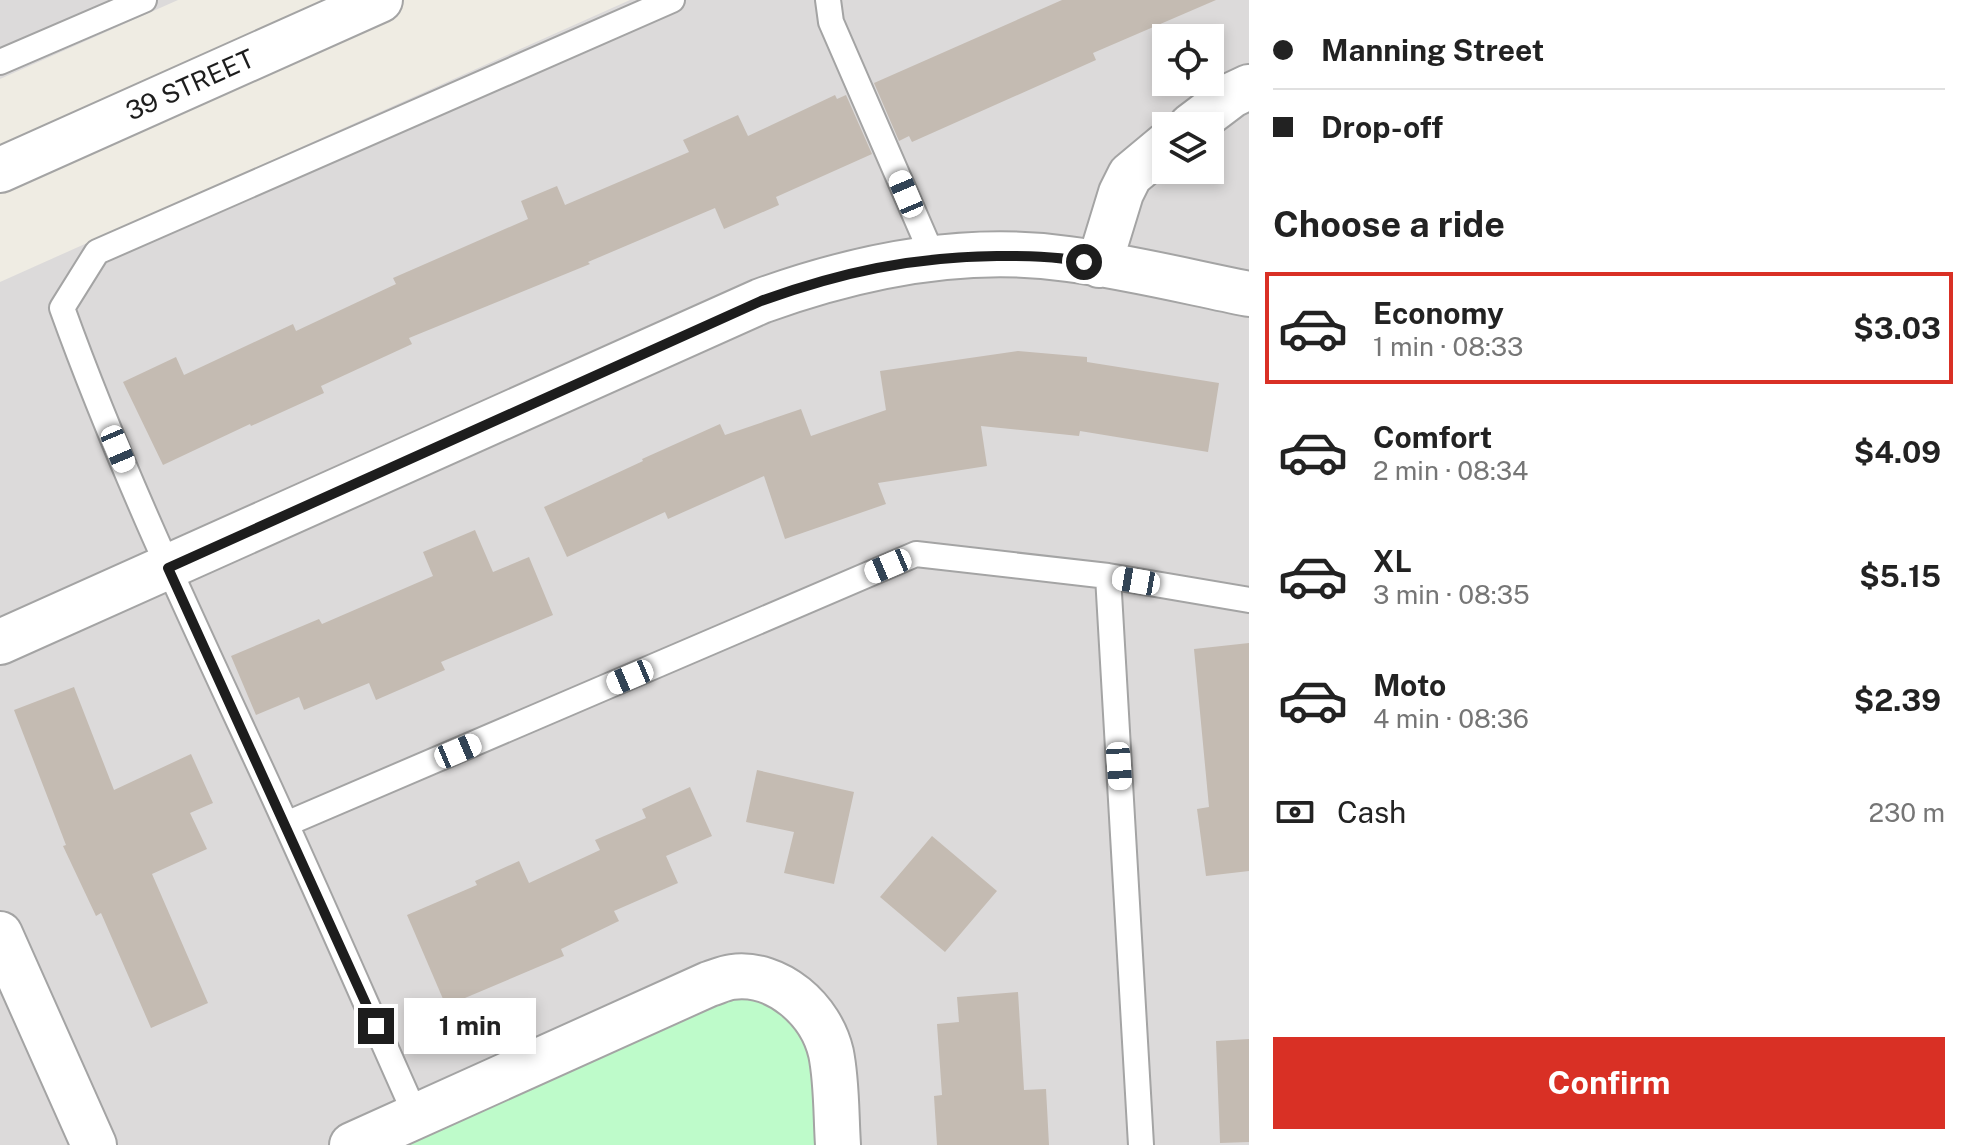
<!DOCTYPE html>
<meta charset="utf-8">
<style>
:root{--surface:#fff;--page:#f6f6f6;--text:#222;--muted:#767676;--line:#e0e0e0;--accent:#d93025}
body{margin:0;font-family:"Public Sans",sans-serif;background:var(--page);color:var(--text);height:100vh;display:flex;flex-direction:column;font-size:30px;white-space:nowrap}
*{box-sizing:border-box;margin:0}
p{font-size:26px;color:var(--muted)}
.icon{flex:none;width:44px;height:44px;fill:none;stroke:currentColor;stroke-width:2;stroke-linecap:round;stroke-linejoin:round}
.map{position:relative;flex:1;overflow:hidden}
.details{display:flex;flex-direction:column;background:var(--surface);width:720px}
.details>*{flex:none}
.hud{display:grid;align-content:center;height:176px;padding:0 24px;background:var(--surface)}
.buttons{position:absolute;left:1152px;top:24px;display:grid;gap:16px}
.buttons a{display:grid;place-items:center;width:72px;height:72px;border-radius:0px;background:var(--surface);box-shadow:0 4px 12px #0003;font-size:40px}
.end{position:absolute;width:36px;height:36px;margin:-18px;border:10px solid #1d1d1d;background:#fff;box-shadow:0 0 0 4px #fff}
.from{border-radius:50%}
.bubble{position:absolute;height:56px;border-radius:0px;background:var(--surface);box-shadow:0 4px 12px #0003;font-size:26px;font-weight:700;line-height:56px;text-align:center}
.car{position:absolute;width:24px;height:48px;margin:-24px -12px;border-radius:10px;box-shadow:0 0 6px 2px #0007;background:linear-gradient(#fff 24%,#345 0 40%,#fff 0 76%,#345 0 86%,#fff 0)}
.hud b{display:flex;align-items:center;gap:28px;height:76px;font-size:30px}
.hud b+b{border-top:2px solid var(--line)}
.hud i{width:20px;height:20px;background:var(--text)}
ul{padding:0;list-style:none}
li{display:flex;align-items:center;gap:24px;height:112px;margin:0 16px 12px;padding:0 8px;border:4px solid transparent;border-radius:0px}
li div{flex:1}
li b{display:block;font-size:30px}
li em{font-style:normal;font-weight:700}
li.active{border-color:var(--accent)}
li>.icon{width:72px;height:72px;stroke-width:1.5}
h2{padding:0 24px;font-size:36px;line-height:96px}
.pay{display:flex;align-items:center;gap:20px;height:88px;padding:0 24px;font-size:30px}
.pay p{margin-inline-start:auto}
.action{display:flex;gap:16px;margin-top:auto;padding:16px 24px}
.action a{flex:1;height:92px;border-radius:0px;background:var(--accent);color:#fff;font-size:32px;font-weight:700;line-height:92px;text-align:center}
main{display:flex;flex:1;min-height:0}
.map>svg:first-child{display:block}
</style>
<main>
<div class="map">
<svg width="1249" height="1145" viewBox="0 0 1249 1145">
<rect width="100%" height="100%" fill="#efece3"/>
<path fill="#dcdada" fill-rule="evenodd" d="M 0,0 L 178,0 L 0,79 Z
M 630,0 L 1249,0 L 1249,1145 L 0,1145 L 0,282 ZM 1166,38 L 1210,38 L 1210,82 L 1166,82 ZM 1166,126 L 1210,126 L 1210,170 L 1166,170 Z"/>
<path fill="#befbca" d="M 709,984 L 808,1007 L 838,1145 L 352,1145 Z"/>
<path fill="#c4bbb2" d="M 1062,0 L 1216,0 L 1093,53 L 1096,60 L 912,142 L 909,136 L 899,141 L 874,83 Z
M 835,95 L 837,99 L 846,95 L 872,154 L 776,197 L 779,205 L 724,229 L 715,208 L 588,262 L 590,264 L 409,338 L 412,344 L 321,386 L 324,393 L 251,426 L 250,424 L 163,465 L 123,382 L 176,357 L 184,375 L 293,324 L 296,331 L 396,284 L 393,278 L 528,219 L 521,201 L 557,186 L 565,205 L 689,152 L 683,140 L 738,115 L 748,136 Z
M 1018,351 L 1087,357 L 1087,362 L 1219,383 L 1208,452 L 1080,431 L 1079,436 L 981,426 L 987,466 L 878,483 L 886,504 L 785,539 L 764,476 L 668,519 L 665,512 L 567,557 L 544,507 L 643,461 L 642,459 L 720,424 L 725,435 L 801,409 L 811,436 L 886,410 L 880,371 Z
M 475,530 L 493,572 L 529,557 L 553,615 L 441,662 L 445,670 L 376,700 L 369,683 L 304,710 L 299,697 L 256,715 L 231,656 L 319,619 L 322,624 L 433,576 L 423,552 Z
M 1249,643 L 1249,871 L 1206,876 L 1197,809 L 1209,807 L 1194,649 Z
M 74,687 L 114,790 L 191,754 L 213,803 L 190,813 L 207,849 L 152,874 L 208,1003 L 151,1028 L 101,913 L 96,916 L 63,846 L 66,845 L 14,710 Z
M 757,770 L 854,792 L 834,884 L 784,873 L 794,832 L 746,822 Z
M 690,787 L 712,836 L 666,856 L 678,883 L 614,911 L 619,921 L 561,949 L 564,956 L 446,1006 L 407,915 L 477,885 L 475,881 L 519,861 L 529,883 L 600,850 L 595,840 L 646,818 L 642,809 Z
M 932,836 L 997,891 L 945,952 L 880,897 Z
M 1018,992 L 1024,1090 L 1046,1089 L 1049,1145 L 937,1145 L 934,1096 L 942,1095 L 937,1024 L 959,1022 L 957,997 Z
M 1249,1039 L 1249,1142 L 1220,1143 L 1216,1041 Z"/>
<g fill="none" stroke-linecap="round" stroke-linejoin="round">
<g stroke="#a4a4a4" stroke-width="28">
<path id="service" d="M 828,0 L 831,22 L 934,259
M 0,62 L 144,0
M 1108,576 L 1141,1145
M 286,824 L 916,554 L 1108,576 L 1249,600
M 416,1116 C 366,1004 317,891 266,780 C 194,624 120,469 62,308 L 97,252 L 672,0"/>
</g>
<g stroke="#a4a4a4" stroke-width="48">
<path id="minor" d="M 1191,126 L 1232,95 L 1249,87
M 1099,265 L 1121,193 L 1130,175 L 1166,145
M 0,642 L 761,301 C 858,266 964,244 1068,259 C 1129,267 1189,282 1249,294
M 0,934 L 94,1145
M 352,1145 L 709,984 C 716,982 724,978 732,977 C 778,971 821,1010 831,1053 C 837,1082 836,1115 838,1145"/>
</g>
<g stroke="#a4a4a4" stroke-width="48">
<path id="tertiary" d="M 0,170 L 380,0"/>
</g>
<use href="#service" stroke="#fff" stroke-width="24"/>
<use href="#minor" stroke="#fff" stroke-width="44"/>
<use href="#tertiary" stroke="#fff" stroke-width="44"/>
</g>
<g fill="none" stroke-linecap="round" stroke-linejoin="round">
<path stroke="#1d1d1d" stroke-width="10" d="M 376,1026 L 168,568 L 761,301 C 841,272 912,257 997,256 C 1026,256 1055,256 1084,262"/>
</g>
<g text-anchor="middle" stroke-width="6" stroke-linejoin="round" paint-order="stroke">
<g font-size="26" fill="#1d1d1d" stroke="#fff">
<text transform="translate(190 85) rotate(-24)" y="9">39 STREET</text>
</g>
</g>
</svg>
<div class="buttons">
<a><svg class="icon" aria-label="locate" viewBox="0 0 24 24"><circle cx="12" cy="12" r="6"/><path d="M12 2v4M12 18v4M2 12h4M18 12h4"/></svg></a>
<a><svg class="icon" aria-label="layers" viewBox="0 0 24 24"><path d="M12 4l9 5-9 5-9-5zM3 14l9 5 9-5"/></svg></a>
</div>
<i class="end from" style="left:1084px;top:262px"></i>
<i class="end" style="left:376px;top:1026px"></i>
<div class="bubble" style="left:404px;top:998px;width:132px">1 min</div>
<i class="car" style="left:906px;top:194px;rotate:337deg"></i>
<i class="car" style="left:118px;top:449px;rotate:157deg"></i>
<i class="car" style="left:888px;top:566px;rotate:247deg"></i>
<i class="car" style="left:1136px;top:581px;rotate:280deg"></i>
<i class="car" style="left:630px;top:677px;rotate:247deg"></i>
<i class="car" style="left:458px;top:751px;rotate:67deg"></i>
<i class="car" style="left:1119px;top:766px;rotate:176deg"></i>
</div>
<section class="details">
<div class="hud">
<b><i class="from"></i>Manning Street</b>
<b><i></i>Drop-off</b>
</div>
<h2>Choose a ride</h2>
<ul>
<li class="active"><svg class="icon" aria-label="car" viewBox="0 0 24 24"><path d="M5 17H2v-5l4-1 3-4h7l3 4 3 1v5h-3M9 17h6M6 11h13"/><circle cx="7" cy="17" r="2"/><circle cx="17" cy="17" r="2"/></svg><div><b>Economy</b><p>1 min · 08:33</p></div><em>$3.03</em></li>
<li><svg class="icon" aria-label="car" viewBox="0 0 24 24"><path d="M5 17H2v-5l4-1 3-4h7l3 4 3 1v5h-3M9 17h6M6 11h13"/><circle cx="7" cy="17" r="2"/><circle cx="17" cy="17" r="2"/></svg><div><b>Comfort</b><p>2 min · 08:34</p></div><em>$4.09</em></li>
<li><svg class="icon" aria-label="car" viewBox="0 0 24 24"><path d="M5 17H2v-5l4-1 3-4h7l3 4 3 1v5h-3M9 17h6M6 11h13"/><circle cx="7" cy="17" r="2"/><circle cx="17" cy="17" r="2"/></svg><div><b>XL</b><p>3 min · 08:35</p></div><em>$5.15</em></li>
<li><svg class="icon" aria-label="car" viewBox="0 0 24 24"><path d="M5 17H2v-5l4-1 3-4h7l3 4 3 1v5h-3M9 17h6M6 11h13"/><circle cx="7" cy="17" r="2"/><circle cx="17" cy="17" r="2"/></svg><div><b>Moto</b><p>4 min · 08:36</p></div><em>$2.39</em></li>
</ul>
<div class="pay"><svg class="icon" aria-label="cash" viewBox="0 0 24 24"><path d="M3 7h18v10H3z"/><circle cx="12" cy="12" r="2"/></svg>Cash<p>230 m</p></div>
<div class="action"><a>Confirm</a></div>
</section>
</main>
